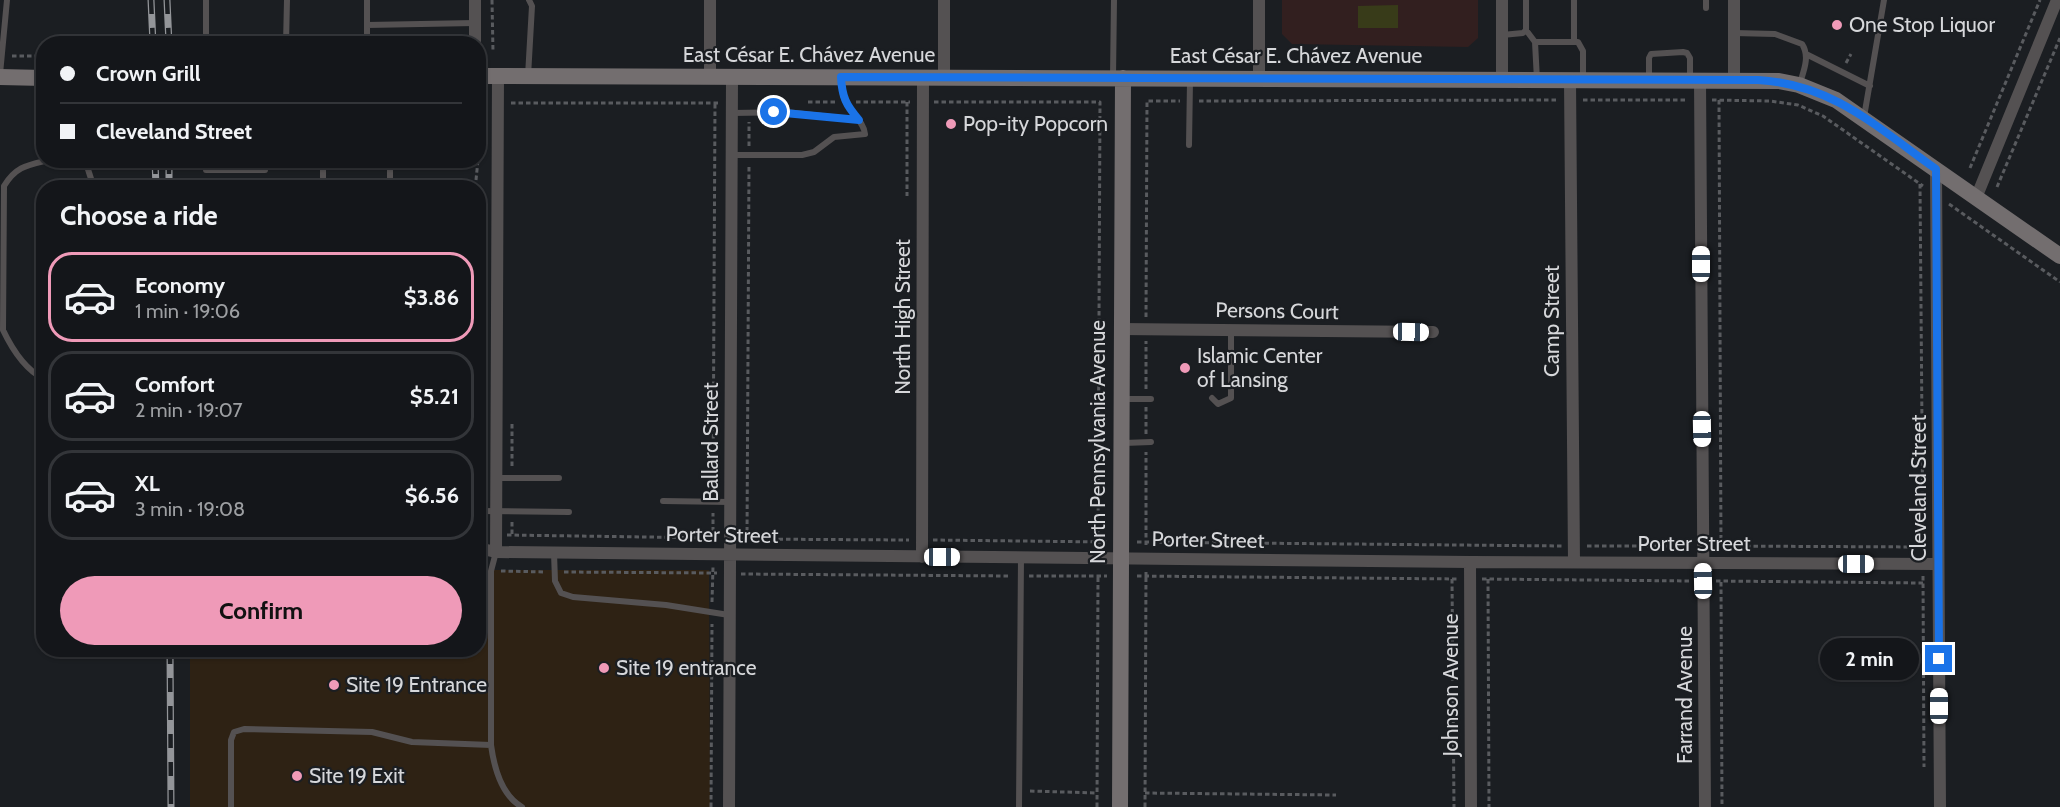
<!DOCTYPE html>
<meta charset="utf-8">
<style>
:root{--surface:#14161a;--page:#212327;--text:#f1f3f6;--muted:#9d9fa2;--line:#333539;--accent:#ef9ab8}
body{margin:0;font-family:Cabin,sans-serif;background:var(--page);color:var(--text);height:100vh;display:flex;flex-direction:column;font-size:22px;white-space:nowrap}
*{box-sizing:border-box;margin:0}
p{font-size:20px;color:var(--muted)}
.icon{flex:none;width:33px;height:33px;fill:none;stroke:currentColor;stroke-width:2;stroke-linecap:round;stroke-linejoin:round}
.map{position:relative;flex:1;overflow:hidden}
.drawer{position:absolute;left:36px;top:180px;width:450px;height:477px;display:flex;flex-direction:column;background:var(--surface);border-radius:24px;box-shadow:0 2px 4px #0004,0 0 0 2px var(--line)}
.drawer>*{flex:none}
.guide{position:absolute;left:36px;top:36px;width:450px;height:132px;border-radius:24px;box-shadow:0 2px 4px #0004,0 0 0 2px var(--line);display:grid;align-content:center;height:132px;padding:0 24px;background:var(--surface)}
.end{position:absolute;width:27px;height:27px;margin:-14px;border:8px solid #1a73e8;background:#fff;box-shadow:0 0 0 3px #fff}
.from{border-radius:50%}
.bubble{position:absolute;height:42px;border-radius:21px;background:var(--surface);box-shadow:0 2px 4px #0004,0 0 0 2px var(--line);font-size:20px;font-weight:700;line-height:42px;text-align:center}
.car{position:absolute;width:18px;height:36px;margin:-18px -9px;border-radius:8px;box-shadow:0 0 4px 2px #0007;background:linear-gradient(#fff 24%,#345 0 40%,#fff 0 76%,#345 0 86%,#fff 0)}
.guide b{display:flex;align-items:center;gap:21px;height:57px;font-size:22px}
.guide b+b{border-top:2px solid var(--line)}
.guide i{width:15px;height:15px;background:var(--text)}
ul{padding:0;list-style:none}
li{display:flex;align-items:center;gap:18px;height:90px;margin:0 12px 9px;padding:0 12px;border:3px solid var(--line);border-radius:24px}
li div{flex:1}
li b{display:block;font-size:22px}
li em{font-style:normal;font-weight:700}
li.current{border-color:var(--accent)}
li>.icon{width:54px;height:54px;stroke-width:1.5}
h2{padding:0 24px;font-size:27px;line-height:72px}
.button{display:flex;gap:12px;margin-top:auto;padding:12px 24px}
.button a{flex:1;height:69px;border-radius:36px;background:var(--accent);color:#111;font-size:24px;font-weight:700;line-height:69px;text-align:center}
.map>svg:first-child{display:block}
</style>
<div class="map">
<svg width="2060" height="807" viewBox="0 0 2060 807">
<rect width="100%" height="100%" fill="#1b1e22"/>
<path fill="#2e2214" d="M 479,570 L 709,570 L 710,807 L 190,807 L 190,650 L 478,650 Z"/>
<path fill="#321f1f" d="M 1282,0 L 1478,0 L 1478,38 L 1468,47 L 1292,44 L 1282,34 Z"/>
<path fill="#383b19" d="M 1398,5 L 1398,28 L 1358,28 L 1358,6 Z"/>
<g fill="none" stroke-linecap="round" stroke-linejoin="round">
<path stroke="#595b5f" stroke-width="3" stroke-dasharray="4.5 3" stroke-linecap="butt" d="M 492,0 L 493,52
M 12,56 L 44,56
M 1846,63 L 1851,54
M 1583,100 L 1687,100
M 1712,100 L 1770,101 L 1798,105 L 1823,116 L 1923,186
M 1719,100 L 1721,548
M 1199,101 L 1558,100
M 808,102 L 835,102
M 856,102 L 910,102
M 907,102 L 907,196
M 934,102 L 1100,102 L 1098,541
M 511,103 L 718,103
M 749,146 L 749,122
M 478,160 L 482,101 L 484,102
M 1970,168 L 2040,0
M 476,180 L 478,160
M 1920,184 L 1923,548
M 1997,187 L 2060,38
M 1949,204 L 2060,282
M 1146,317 L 1147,101 L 1180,101
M 1146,389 L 1146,341
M 512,424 L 512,468
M 1146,434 L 1146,407
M 478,461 L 479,441
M 713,491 L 715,103
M 512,522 L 512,536
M 507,535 L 717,538
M 713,539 L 713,513
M 741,539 L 909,540
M 747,539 L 749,164
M 933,540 L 1107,542
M 1137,542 L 1563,546
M 1146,545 L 1146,452
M 1587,546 L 1692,546
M 1716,546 L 1923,547
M 501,571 L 546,572
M 564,572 L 717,573
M 741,574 L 1011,576
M 1029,576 L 1107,576
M 1137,576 L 1458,579
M 1923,576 L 1924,767
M 1452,579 L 1454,807
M 1482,579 L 1692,581
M 1488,579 L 1489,807
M 1716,581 L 1923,583
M 1721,582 L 1722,807
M 712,602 L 713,567
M 1030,791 L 1097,793
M 1145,793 L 1336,795
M 711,807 L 712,624
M 1097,807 L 1098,575
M 1145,807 L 1146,572"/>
<path stroke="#545152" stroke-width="6" d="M 367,0 L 367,25 L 475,23
M 1706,0 L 1706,8
M 1526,30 L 1535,42 L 1537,80
M 1734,33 L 1775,34 L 1802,44 C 1810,56 1804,70 1800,83
M 1502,35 L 1523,33 L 1526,30 L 1526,0
M 1535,42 L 1578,42 L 1583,51 L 1583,79
M 1574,42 L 1574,0
M 206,44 L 206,0
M 286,44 L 287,0
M 367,44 L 367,25
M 1806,54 L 1870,86
M 0,74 L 7,0
M 528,76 L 532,6 L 529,0
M 1113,77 L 1114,0
M 1649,79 L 1649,58 L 1651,54 L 1683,52 L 1687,53 L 1690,58 L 1690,79
M 732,113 L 786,112 L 859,120
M 1864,117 L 1884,0
M 1189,145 L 1190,81
M 732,155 L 802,155 L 814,152 L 834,137 L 865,134 C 864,122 852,114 847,104 C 842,97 842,89 841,80
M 85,160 L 94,188
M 206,160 L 206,170 L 265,170 L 265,160
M 323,160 L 323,181 L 326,188
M 388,188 L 390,183 L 390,160
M 44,379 C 24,369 12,349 3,330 L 4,186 C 16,166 28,165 49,160
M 1212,398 L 1218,404 L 1231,398 L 1231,330
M 1124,399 L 1151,399
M 1124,443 L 1151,442
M 497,478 L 559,478
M 663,501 L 730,502
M 478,511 L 569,512
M 496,552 L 491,571 L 491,745 C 494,767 501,795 522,807
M 554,553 L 555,581 L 561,593 L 573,597 L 666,605 L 729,615
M 231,807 L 231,740 L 234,732 L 244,729 L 372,732 L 412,742 L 491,745
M 1019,807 L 1021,558"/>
<path stroke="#545152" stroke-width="12" d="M 710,0 L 710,78
M 944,0 L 944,77
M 1259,0 L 1259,78
M 1502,0 L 1502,79
M 1734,0 L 1734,79
M 475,44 L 475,0
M 1570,80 L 1574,562
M 1700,80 L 1705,807
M 1936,169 L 1940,807
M 1976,198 L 2057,0
M 1121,329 L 1433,332
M 478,548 L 496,552 L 1470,562 L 1938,564
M 496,552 L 498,76
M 922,557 L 923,78
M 1470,562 L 1471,807
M 729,807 L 732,78"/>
<path stroke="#736e6f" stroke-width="16" d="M 478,76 L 1779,81 L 1799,85 L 1836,100 L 2060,256
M 0,77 L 44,78
M 1120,807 L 1123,78"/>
<g stroke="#939599" stroke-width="7">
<path id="rail" d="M 151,0 L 153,44
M 167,0 L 169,44
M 155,160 L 156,188
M 169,160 L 169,188
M 170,650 L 171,807"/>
</g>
<use href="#rail" stroke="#1b1e22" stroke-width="4.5" stroke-dasharray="14" stroke-linecap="butt"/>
</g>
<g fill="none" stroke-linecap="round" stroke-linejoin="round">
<path stroke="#1a73e8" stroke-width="8" d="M 774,112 L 859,120 C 846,105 842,97 841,77 L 1758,80 C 1833,84 1878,128 1936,169 L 1939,659"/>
</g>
<g fill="#ef9ab8" stroke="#1b1e22" stroke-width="2">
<circle cx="1837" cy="25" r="6"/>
<circle cx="951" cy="124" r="6"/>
<circle cx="1185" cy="368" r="6"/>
<circle cx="604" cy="668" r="6"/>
<circle cx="334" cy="685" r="6"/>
<circle cx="297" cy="776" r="6"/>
</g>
<g text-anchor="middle" stroke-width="4.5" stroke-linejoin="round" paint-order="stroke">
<g font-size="21" fill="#d6d7da" stroke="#1b1e22" text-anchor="start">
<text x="1849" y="32">One Stop Liquor</text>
<text x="963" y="131">Pop-ity Popcorn</text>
<text x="1197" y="363">Islamic Center<tspan x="1197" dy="24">of Lansing</tspan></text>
<text x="616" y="675">Site 19 entrance</text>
<text x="346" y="692">Site 19 Entrance</text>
<text x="309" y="783">Site 19 Exit</text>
</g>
<g font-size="21" fill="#d6d7da" stroke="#1b1e22">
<text x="809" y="62">East César E. Chávez Avenue</text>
<text x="1296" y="63">East César E. Chávez Avenue</text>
<text transform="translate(1277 311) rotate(1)" y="7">Persons Court</text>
<text transform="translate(903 317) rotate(-90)" y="7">North High Street</text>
<text transform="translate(1552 321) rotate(-90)" y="7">Camp Street</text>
<text transform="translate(711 442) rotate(-90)" y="7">Ballard Street</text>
<text transform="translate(1098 442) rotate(-90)" y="7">North Pennsylvania Avenue</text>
<text transform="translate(1919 488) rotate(-90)" y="7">Cleveland Street</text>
<text transform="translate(722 535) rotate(1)" y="7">Porter Street</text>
<text transform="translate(1208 540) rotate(1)" y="7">Porter Street</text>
<text x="1694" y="551">Porter Street</text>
<text transform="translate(1451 685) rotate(-90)" y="7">Johnson Avenue</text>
<text transform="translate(1685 695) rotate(-90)" y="7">Farrand Avenue</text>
</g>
</g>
</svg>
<i class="end from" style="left:774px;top:112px"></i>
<i class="end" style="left:1939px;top:659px"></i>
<div class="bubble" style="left:1820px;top:638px;width:99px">2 min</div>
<i class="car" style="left:1701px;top:264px;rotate:0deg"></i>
<i class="car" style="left:1411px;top:332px;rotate:91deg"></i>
<i class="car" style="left:1702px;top:429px;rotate:179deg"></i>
<i class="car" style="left:942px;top:557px;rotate:90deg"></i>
<i class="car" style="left:1856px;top:564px;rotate:90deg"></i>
<i class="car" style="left:1703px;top:581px;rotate:359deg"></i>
<i class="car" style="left:1939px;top:706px;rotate:0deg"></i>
<div class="guide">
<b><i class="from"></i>Crown Grill</b>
<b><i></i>Cleveland Street</b>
</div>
<section class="drawer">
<h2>Choose a ride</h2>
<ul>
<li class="current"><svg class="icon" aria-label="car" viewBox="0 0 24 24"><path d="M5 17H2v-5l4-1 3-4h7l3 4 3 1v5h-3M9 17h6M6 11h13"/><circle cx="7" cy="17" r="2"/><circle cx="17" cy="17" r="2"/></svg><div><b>Economy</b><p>1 min · 19:06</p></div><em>$3.86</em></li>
<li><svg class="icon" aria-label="car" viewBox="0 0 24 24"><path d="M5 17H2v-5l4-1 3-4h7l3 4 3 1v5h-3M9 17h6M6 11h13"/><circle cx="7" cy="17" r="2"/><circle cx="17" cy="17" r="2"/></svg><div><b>Comfort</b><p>2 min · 19:07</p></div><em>$5.21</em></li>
<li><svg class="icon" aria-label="car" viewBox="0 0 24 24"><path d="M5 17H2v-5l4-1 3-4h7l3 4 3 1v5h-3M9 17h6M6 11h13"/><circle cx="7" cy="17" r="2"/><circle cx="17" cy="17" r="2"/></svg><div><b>XL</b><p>3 min · 19:08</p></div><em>$6.56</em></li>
</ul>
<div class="button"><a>Confirm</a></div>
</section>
</div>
